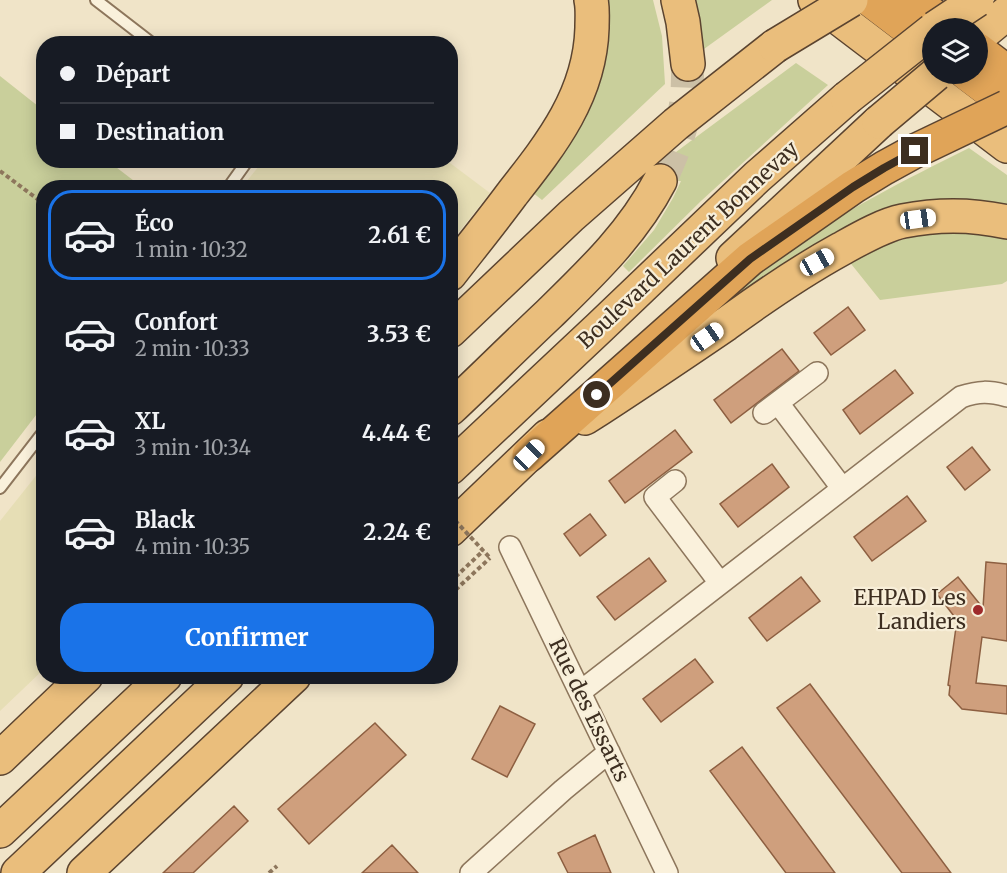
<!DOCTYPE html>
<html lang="fr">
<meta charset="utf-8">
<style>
:root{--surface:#171b24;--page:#242831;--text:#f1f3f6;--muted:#9ea1a6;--line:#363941;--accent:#1a73e8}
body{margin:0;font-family:Merriweather,serif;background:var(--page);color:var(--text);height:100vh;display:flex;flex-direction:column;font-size:22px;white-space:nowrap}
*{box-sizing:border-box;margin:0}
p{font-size:20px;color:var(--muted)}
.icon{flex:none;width:33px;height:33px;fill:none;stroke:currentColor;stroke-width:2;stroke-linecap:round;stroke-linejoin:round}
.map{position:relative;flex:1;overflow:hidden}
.panel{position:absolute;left:36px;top:180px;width:422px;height:504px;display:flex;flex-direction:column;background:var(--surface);border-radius:24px;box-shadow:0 3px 15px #0003}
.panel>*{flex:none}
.guide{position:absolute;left:36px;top:36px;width:422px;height:132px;border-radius:24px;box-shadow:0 3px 15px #0003;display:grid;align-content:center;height:132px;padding:0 24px;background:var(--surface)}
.buttons{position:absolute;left:922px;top:18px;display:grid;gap:12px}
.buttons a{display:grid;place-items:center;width:66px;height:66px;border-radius:50%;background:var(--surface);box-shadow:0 3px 15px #0003;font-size:30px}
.end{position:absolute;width:27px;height:27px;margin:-14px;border:8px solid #3d2e20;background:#fff;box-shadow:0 0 0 3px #fff}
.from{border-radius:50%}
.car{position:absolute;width:18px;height:36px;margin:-18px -9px;border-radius:8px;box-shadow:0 0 4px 2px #0007;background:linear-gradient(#fff 24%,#345 0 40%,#fff 0 76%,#345 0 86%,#fff 0)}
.guide b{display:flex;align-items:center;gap:21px;height:57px;font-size:22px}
.guide b+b{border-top:2px solid var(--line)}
.guide i{width:15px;height:15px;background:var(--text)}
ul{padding:10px 0 0;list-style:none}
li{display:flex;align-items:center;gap:18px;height:90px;margin:0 12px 9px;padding:0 12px;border:3px solid transparent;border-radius:24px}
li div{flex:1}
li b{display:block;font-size:22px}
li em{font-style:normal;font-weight:700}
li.active{border-color:var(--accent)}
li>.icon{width:54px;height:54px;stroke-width:1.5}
.primary-button{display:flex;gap:12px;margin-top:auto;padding:12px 24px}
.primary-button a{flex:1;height:69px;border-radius:24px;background:var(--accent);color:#fff;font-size:24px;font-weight:700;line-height:69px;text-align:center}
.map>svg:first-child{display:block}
</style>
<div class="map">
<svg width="1007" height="873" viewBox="0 0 1007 873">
<rect width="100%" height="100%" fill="#f0e4c8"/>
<path fill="#e6deb5" d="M 446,160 L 490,193 L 450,243 L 450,188 L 242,187 L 263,161 Z
M 43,467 L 43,670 L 0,711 L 0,521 Z"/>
<path fill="#c9cf9b" d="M 601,0 L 653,0 L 662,36 L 665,84 L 542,200 L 532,192 Z
M 694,0 L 772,0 L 704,49 L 699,18 Z
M 796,63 L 828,85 L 701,201 L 629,272 L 623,266 L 654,230 L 673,198 L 681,181 L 645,180 L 645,175 Z
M 0,76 L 43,110 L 44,160 L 108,161 L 142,187 L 44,188 L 43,406 L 0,462 Z
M 969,148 L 1007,175 L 1007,212 L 957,204 L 705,320 C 731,298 755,275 782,255 C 840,212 905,180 969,148 Z
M 946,231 L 977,231 L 1007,236 L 1007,281 L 1002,284 L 880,300 L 848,260 L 879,246 L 916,236 Z"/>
<path fill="#cf9f7d" stroke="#8d5f41" stroke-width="1.5" d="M 848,307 L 865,330 L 831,355 L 814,333 Z
M 782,349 L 799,371 L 731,423 L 714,400 Z
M 895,370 L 913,393 L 860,434 L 843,410 Z
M 675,430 L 692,452 L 625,503 L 609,481 Z
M 972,447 L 990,470 L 965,490 L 947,467 Z
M 772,464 L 789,487 L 738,527 L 720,504 Z
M 907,496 L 926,521 L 872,561 L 854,537 Z
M 590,514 L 606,535 L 580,556 L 564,534 Z
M 649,558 L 666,581 L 615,620 L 597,597 Z
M 986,562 L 1007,564 L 1007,641 L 982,637 L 976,683 L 1007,686 L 1007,714 L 962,709 L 949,695 L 950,686 L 948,685 L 957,620 L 937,594 L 958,577 L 983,608 Z
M 801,577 L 820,601 L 767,641 L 749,618 Z
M 695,659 L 713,682 L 661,722 L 643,699 Z
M 810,684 L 951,873 L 902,873 L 777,708 Z
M 500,706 L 535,724 L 507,777 L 472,759 Z
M 375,723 L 406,755 L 309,844 L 278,809 Z
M 742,747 L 835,873 L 786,873 L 710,771 Z
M 234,806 L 248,821 L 193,873 L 163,873 Z
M 595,835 L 611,873 L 568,873 L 558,853 Z
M 392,845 L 418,873 L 362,873 Z"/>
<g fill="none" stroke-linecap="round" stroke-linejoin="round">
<path stroke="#ccc0a6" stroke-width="33" stroke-dasharray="33 16" stroke-linecap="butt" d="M 660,181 C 672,155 683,129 686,101 C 688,89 687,76 688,64"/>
<g stroke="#8d765c" stroke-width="14">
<path id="service" d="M 96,0 L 153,44
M 228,188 L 248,160
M 0,488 L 44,431"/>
</g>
<g stroke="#8d765c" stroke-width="24">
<path id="minor" d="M 778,403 L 842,488
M 764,413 L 817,373
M 675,481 L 655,497 L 720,583
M 510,547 L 667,873
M 580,692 L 961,397 C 979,391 989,391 1007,396
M 471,873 L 563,790 L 609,752"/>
</g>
<g stroke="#5b4430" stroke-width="36">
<path id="trunk" d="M 678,0 L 683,22 L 688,64
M 815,0 L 1007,146
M 978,37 L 1007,13
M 733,258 L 879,122
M 450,274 C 471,247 492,221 512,194 C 552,143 590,95 592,28 C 592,18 593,9 591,0
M 450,331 L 571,216 L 676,124 L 775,46
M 450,409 C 483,378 516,345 549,314 C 591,273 633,233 660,181
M 585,418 C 633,387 679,356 726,324 C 763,297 801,271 841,249 C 859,239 883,225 903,221 C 938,214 972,214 1007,222
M 450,468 L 600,327 L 757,177 L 847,98
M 450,530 L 548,436
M 0,758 L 86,676
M 0,831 L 165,676
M 18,873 L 227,676
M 84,873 L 294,676"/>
</g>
<g stroke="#5b4430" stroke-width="36">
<path id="motorway" d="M 870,0 L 933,48
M 913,0 L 950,28
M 978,50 L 1007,72
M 967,74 L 1007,104
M 529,455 L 750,259 L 853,187 L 884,168 L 915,151"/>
</g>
<path stroke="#8d765c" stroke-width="4" stroke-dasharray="4.5 3" stroke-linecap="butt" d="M 0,171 L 44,204
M 450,582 L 483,551
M 450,595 L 490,558
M 269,873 L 277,866"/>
<use href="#service" stroke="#faf1dc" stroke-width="10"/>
<use href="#minor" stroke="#faf1dc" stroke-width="21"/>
<use href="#trunk" stroke="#eabe7c" stroke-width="33"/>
<use href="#motorway" stroke="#e0a458" stroke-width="33"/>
<g stroke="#5b4430" stroke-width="36" stroke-linecap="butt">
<path id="trunk-bridge" d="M 935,28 L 977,0
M 775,46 L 851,0
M 847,98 L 933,30
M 879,122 L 936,74"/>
</g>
<g stroke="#5b4430" stroke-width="36" stroke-linecap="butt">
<path id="motorway-bridge" d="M 915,151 L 1007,107"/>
</g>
<path stroke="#8d765c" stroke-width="4" stroke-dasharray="4.5 3" stroke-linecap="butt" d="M 450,515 L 490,558"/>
<use href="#trunk-bridge" stroke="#eabe7c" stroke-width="33"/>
<use href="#motorway-bridge" stroke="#e0a458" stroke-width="33"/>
</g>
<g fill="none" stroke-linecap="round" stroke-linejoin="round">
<path stroke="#3d2e20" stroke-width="8" d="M 597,395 L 750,259 L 853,187 L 884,168 L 915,151"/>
</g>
<circle fill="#9e2a2b" stroke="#f7eed8" stroke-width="2" cx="978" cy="610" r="6"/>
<g text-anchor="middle" stroke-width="4.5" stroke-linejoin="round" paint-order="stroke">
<g font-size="21" fill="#3d2e20" stroke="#f7eed8">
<text transform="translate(688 245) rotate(-43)" y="7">Boulevard Laurent Bonnevay</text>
<text transform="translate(589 710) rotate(64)" y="7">Rue des Essarts</text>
</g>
<g font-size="21" fill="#3d2e20" stroke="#f7eed8" text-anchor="end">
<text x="966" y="605">EHPAD Les<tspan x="966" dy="24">Landiers</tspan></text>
</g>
</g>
</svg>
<div class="buttons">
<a><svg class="icon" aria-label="layers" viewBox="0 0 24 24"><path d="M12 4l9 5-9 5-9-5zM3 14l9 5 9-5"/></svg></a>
</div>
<i class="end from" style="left:597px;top:395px"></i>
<i class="end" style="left:915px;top:151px"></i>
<i class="car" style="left:918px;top:219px;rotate:82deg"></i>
<i class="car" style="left:817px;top:262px;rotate:61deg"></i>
<i class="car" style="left:707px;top:337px;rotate:55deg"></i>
<i class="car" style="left:529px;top:455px;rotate:45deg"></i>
<div class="guide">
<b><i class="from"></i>Départ</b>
<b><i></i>Destination</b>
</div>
<section class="panel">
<ul>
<li class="active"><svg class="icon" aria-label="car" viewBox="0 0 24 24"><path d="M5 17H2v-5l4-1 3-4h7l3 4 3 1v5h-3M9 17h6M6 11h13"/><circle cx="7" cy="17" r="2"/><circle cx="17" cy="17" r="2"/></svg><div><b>Éco</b><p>1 min · 10:32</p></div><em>2.61 €</em></li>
<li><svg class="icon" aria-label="car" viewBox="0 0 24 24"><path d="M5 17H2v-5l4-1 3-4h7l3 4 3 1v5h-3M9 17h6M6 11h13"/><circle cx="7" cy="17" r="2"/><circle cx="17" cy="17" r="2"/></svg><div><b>Confort</b><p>2 min · 10:33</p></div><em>3.53 €</em></li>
<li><svg class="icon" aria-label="car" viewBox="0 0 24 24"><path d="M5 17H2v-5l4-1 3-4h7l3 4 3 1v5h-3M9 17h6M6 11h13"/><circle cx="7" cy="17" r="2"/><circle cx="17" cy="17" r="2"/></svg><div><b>XL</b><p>3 min · 10:34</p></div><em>4.44 €</em></li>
<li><svg class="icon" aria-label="car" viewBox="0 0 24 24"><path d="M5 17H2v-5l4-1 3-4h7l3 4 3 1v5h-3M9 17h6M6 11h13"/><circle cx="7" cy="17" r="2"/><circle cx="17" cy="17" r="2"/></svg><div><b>Black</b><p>4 min · 10:35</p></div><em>2.24 €</em></li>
</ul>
<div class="primary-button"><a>Confirmer</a></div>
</section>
</div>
